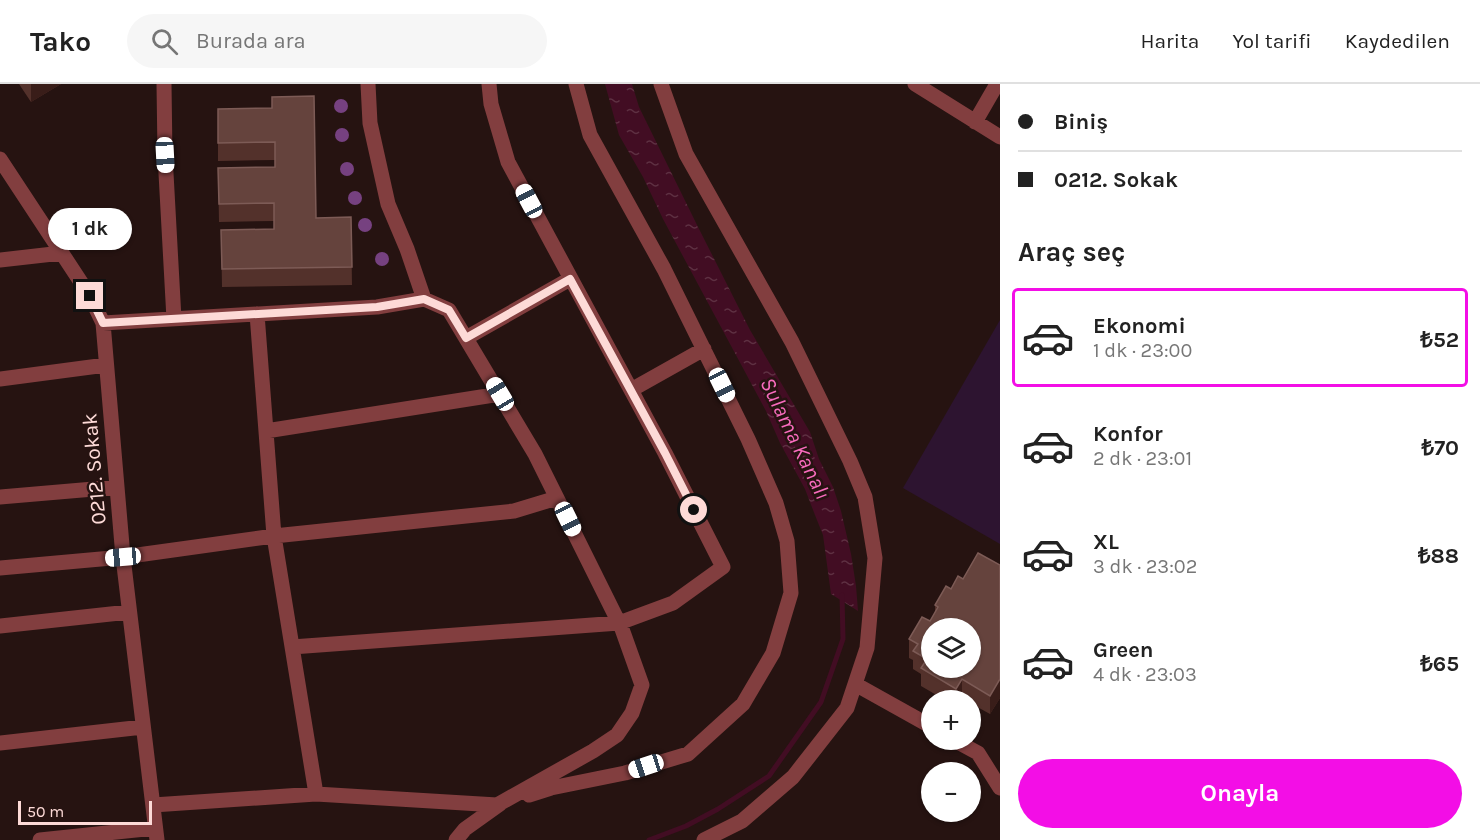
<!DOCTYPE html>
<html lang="tr">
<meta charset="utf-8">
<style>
:root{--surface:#fff;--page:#f6f6f6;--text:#222;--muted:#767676;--line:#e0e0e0;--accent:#f30ee6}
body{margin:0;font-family:Karla,sans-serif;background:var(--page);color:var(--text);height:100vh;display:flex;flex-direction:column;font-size:22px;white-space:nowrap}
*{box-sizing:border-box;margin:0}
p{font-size:20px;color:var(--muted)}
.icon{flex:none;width:33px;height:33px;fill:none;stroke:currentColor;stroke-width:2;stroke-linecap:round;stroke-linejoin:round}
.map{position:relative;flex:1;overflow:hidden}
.side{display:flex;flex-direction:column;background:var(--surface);width:480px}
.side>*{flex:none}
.banner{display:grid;align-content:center;height:132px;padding:0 18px;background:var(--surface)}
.buttons{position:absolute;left:921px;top:534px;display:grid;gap:12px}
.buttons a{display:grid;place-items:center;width:60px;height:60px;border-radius:50%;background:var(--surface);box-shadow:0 2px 4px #0004;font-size:30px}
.scale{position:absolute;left:18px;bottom:15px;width:134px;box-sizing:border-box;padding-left:6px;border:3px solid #fddad7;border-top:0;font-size:16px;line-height:21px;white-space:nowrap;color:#fddad7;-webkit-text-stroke:4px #261311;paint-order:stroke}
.end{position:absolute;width:27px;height:27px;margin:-14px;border:8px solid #fddad7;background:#111;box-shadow:0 0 0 3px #111}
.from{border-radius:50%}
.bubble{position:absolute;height:42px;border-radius:21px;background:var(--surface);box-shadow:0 2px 4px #0004;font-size:20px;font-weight:700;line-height:42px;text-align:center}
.car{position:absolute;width:18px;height:36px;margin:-18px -9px;border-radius:8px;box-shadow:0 0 4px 2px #0007;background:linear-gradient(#fff 24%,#345 0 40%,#fff 0 76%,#345 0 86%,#fff 0)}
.banner b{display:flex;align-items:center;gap:21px;height:57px;font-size:22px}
.banner b+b{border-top:2px solid var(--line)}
.banner i{width:15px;height:15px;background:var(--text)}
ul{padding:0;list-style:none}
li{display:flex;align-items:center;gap:18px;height:99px;margin:0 12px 9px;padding:0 6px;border:3px solid transparent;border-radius:6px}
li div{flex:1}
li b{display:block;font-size:22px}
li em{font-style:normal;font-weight:700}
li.on{border-color:var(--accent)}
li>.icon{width:54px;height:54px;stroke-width:1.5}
h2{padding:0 18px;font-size:27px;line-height:72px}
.primary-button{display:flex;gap:12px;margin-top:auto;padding:12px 18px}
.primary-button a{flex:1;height:69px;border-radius:36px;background:var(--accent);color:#fff;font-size:24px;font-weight:700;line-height:69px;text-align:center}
header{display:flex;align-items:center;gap:36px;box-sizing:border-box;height:84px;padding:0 30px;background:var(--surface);border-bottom:2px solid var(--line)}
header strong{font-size:28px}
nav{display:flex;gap:33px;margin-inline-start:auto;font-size:21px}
.search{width:420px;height:54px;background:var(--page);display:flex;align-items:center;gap:15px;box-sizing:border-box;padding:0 21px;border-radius:33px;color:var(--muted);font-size:22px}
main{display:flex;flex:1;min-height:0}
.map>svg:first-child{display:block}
</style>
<header>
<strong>Tako</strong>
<div class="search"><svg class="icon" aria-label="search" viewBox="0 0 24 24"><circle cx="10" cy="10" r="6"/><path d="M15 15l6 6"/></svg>Burada ara</div>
<nav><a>Harita</a><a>Yol tarifi</a><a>Kaydedilen</a></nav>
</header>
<main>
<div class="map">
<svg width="1000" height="756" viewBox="0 0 1000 756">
<defs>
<pattern id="water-ripples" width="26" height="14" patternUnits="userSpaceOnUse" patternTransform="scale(1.5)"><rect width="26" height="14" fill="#420d23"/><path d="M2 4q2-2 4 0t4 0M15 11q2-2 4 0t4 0" fill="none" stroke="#5e3042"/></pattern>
</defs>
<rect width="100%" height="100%" fill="#261311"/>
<path fill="#2d1430" d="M 1000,236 L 1000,460 L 903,404 Z"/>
<path fill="url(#water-ripples)" d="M 605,0 L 632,0 L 639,23 L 697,141 L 750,246 L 810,348 L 819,375 L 833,403 L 841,427 L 851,470 L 856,502 L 858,527 L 831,510 L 823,451 L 815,431 L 805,405 L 780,359 L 766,327 L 663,135 L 643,93 L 619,51 Z"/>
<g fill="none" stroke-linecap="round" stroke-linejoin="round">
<path stroke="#420d23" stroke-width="5" d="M 649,756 L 686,742 L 718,725 L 769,692 L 821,618 L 843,555 L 842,511"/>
<path stroke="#823e3f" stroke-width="15" d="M 164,0 L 165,71 L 174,235
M 661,0 L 686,70 L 792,258 L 850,377 L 865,413 L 875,474 L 867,564 L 847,624 L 793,693 L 742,737 L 704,756
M 915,0 L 1000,53
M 975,38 L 997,0
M 0,75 L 90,212 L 103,239 L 123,473 L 157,756
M 0,176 L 62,169
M 257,230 L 274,452 L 316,710
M 103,239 L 377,223 L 424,215
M 466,254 L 570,195
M 0,295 L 106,281
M 631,306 L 704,265
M 266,347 L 500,310
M 0,413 L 117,403
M 0,484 L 123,473 L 274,452 L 514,427 L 557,414
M 0,542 L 129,528
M 292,563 L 619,539 L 673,519 L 723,483 L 665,369 L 508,78 L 491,20 L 489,0
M 855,600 L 932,643
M 954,656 L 978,669 L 1000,704
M 0,659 L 143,643
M 529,711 L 551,704 L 625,689 L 688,670 L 743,620 L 773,569 L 791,509 L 787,457 L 776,419 L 748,355 L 664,185 L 590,51 L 576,0
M 153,721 L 316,710 L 497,721 L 593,667 L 617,651 L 632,629 L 642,601 L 622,545 L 535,370 L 449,226 L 424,215 L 407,165 L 388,120 L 370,39 L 368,0
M 40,756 L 155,744
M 456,756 L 465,745 L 500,720"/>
</g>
<g fill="#764180">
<circle cx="341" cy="22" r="7"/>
<circle cx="342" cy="51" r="7"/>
<circle cx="347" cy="85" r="7"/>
<circle cx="355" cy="114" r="7"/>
<circle cx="365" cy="141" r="7"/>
<circle cx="382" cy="175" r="7"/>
</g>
<path fill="#53312b" d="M 19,0 L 61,0 L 31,18 Z
M 272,24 L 316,134 L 351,133 L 352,201 L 222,203 L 221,146 L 274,145 L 274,137 L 219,138 L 218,84 L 275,83 L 275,76 L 218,77 L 218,25 Z
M 1000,481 L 1000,614 L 990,630 L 970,619 L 970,616 L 967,616 L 962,613 L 960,616 L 945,616 L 921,602 L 921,590 L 913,585 L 913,576 L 909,574 L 909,555 L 930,537 L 935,529 L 935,521 L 951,505 L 963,495 Z"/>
<path fill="#391d19" d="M 31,0 L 61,0 L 31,18 Z
M 962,595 L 962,613 L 960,616 L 956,616 L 956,605 Z
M 1000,595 L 1000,614 L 990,630 L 990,612 Z"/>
<path fill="#65433d" stroke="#7d5b56" stroke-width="1.5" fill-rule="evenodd" d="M 314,12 L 316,134 L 351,133 L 352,183 L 222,185 L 221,146 L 274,145 L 274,119 L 219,120 L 218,84 L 275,83 L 275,58 L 218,59 L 218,25 L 272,24 L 272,13 Z
M 978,469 L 1000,481 L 1000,595 L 990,612 L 962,595 L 956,605 L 921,584 L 927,575 L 913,567 L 918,560 L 909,555 L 922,533 L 930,537 L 938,523 L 935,521 L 946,502 L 951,505 L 958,492 L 963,495 ZM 932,544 L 970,544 L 970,584 L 932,584 Z"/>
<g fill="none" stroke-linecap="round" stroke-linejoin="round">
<path stroke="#fddad7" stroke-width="8" d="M 90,212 L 103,239 L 377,223 L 424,215 L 449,226 L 466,254 L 570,195 L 665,369 L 694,426"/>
</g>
<g text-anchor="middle" stroke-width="5" stroke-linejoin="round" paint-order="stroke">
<g font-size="21" fill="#fddad7" stroke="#261311">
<text transform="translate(94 385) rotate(-95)" y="7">0212. Sokak</text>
</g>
<g font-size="22" font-style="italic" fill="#f86bbd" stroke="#261311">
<text transform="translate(796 354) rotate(64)" y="8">Sulama Kanalı</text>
</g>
</g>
</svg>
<div class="buttons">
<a><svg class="icon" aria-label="layers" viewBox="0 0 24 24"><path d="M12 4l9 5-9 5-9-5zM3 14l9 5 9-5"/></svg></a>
<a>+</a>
<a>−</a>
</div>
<div class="scale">50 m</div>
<i class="end from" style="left:694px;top:426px"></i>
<i class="end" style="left:90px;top:212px"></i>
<div class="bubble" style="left:48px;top:124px;width:84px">1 dk</div>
<i class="car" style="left:165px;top:71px;rotate:177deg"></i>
<i class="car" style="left:529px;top:117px;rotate:332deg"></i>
<i class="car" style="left:722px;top:301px;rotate:154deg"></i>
<i class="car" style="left:500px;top:310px;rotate:329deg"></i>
<i class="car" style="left:568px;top:435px;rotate:154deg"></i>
<i class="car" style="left:123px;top:473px;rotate:265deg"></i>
<i class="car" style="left:646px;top:682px;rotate:252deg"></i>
</div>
<section class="side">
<div class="banner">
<b><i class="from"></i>Biniş</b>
<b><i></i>0212. Sokak</b>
</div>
<h2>Araç seç</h2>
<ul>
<li class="on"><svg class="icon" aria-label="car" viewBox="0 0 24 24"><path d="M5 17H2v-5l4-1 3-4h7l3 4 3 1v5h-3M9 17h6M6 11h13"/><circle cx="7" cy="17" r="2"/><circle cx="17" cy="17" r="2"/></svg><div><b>Ekonomi</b><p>1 dk · 23:00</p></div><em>₺52</em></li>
<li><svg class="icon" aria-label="car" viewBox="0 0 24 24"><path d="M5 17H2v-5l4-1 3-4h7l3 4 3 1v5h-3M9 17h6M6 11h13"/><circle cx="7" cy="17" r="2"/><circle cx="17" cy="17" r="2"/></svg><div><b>Konfor</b><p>2 dk · 23:01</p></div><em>₺70</em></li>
<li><svg class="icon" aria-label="car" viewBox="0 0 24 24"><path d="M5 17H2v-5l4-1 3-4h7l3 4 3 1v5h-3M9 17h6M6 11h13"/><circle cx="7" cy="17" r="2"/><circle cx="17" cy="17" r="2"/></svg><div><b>XL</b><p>3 dk · 23:02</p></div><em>₺88</em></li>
<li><svg class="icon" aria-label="car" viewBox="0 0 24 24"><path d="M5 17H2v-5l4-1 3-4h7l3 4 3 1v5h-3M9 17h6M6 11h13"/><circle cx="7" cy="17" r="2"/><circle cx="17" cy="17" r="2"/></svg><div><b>Green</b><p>4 dk · 23:03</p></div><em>₺65</em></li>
</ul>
<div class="primary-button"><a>Onayla</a></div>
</section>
</main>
